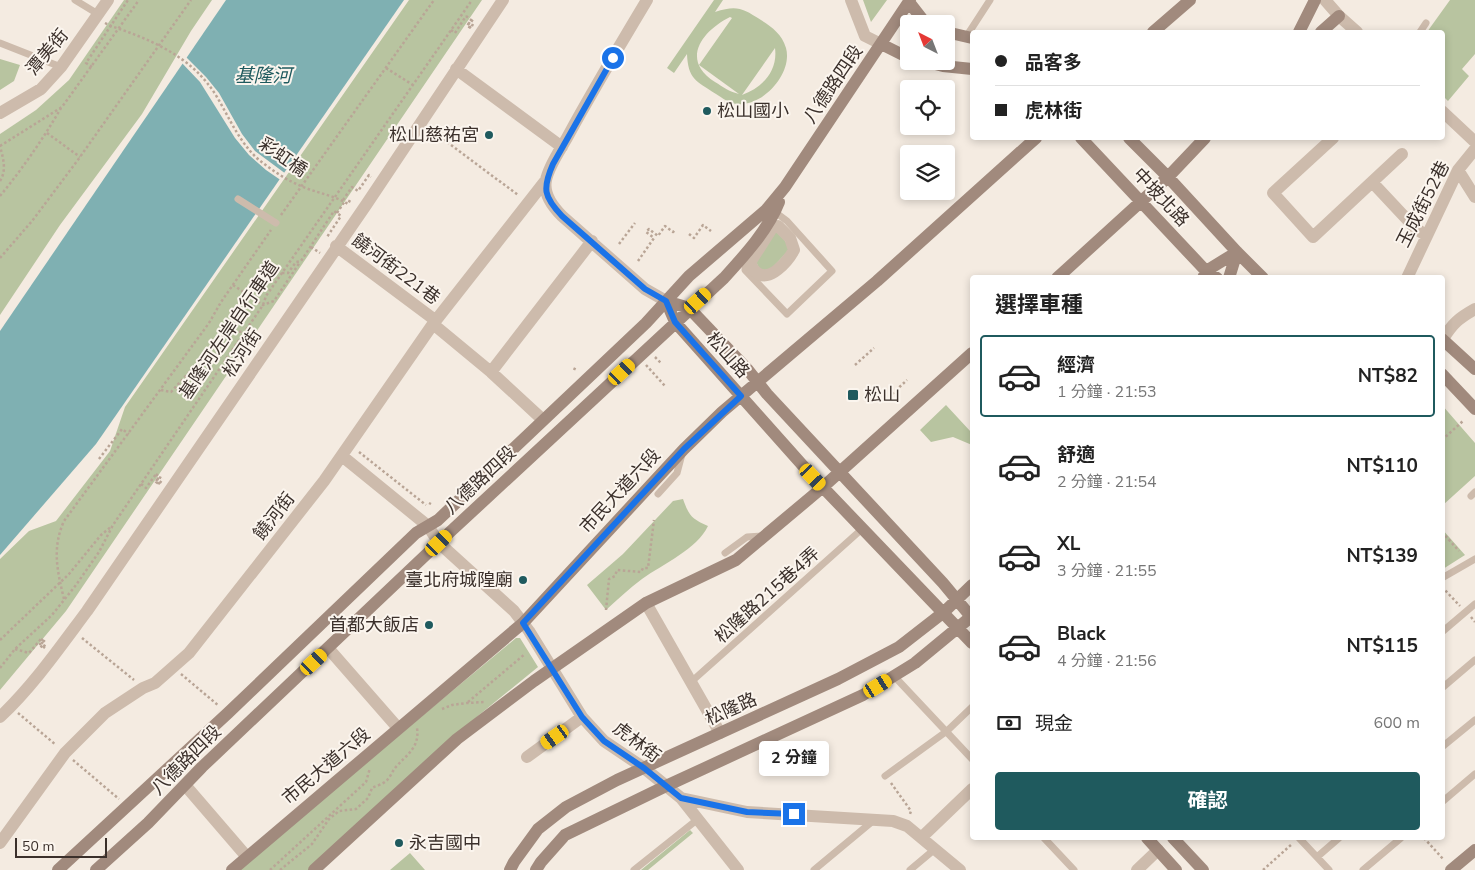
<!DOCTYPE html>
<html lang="zh-TW">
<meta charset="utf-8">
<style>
:root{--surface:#fff;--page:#f6f6f6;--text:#222;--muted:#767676;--line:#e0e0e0;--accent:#1f5a5e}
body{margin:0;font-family:"Nunito Sans","Noto Sans TC",sans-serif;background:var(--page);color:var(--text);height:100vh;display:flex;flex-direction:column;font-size:19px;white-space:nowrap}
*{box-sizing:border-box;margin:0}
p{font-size:16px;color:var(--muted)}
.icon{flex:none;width:28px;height:28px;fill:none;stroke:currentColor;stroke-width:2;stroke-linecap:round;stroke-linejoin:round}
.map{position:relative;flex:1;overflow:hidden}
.drawer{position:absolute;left:970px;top:275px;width:475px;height:565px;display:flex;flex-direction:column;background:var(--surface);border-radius:5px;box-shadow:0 2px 8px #0003}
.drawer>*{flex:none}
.banner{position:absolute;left:970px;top:30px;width:475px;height:110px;border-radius:5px;box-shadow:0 2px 8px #0003;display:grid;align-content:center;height:110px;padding:0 25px;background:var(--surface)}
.needle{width:32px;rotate:318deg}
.tools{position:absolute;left:900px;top:15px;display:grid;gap:10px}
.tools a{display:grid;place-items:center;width:55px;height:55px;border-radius:5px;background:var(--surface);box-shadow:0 2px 8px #0003;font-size:25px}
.scale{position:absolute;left:15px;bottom:12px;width:92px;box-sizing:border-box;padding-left:5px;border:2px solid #3b302b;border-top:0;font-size:14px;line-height:18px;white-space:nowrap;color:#3b302b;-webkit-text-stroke:4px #fbf5ee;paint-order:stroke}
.end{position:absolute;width:22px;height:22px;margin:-11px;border:6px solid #1a73e8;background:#fff;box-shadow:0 0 0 2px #fff}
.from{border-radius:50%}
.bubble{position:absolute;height:35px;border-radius:5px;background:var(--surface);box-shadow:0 2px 8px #0003;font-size:16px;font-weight:700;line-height:35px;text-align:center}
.car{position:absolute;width:15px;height:30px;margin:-15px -8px;border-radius:6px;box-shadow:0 0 4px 1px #0007;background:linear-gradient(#f5c518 24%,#345 0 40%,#f5c518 0 76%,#345 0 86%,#f5c518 0)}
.banner b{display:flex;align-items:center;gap:18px;height:48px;font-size:19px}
.banner b+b{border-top:1px solid var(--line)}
.banner i{width:12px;height:12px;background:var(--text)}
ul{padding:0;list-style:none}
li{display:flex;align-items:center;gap:15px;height:82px;margin:0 10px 8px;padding:0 15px;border:2px solid transparent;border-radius:5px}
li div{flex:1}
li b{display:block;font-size:19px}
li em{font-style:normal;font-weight:700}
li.current{border-color:var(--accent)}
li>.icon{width:45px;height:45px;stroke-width:1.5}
h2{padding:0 25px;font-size:22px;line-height:60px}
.pay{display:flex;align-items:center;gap:12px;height:55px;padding:0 25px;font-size:19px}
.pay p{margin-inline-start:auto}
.cta{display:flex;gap:10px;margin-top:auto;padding:10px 25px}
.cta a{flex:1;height:58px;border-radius:5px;background:var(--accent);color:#fff;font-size:20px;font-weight:700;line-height:58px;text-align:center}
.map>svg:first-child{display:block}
</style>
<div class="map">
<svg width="1475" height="870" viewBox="0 0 1475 870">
<rect width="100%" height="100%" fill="#f4ebe1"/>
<path fill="#b8c4a0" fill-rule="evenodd" d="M 124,0 L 212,0 L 191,31 L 142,114 L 60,225 L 0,315 L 0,134 L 36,110 L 69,80 Z
M 409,0 L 482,0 L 66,611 L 0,690 L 0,559 L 29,531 L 56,521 L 110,451 L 125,407 Z
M 714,0 L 723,0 L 715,12 C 737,5 742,8 761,20 C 772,27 782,34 786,48 C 793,73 763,107 737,104 C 729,103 722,98 716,94 C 696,81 688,79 687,54 L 674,73 L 667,68 ZM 730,17 L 732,18 L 699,65 L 739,94 C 730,92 723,87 715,82 C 680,60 702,31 730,17 ZM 775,48 C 778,71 763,87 742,95 Z
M 863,0 L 887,0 L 871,22 Z
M 1450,0 L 1475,0 L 1475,54 L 1462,69 L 1469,76 L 1448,101 L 1443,96 L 1442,32 L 1427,32 Z
M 0,59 L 20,65 L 14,81 L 0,90 Z
M 779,231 L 790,249 L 770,270 L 760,270 L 756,262 L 773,234 Z
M 946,405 L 971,432 L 972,431 L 972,445 L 953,437 L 931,442 L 920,430 Z
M 1442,405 L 1475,443 L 1475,476 L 1443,505 Z
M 683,499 C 689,516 692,519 708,526 C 697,549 663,564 642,579 C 630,588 618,599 606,610 L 587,585 L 623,554 L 673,501 Z
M 1442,529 L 1465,555 L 1443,569 L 1442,569 Z
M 516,638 L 520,638 L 538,667 L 479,715 L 309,870 L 240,870 L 335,788 Z
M 690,830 L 693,833 L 648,870 L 641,870 Z
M 410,853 L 425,870 L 390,870 Z"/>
<path fill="#7fb0b2" d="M 226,0 L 404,0 L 96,444 L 0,555 L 0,331 Z"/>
<path fill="#f4ebe1" d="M 185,56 L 206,77 L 219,93 L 242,134 L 255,151 L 286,174 L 282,181 L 266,170 L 249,155 L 235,138 L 200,82 L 181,62 Z"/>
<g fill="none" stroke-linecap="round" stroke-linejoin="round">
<path stroke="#b9a596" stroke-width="2.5" stroke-dasharray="2.5 2.5" stroke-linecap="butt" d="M 471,28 L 468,25 L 471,20 L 474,22
M 451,30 L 455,33 L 466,16
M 92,67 L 86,63 L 128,0
M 386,68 L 413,85
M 431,130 L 518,195
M 47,133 L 80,157
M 0,146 L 62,107 L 139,0
M 0,181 C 7,170 3,158 0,146
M 0,196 C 23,168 43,139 61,108
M 343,200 L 352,187 L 358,191 L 369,175 L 371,177
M 337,213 L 345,201
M 281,215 L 434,0
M 689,234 L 694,238 L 703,225 L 711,231
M 619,244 L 635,223
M 311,247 L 320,253
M 0,258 L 32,221 L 80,157 L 191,0
M 638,261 L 654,238 L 646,232 L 649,229 L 658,236 L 665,226 L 673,232 L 675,230
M 282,273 L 288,273 L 296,262 L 301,261 L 334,211 L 341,216 L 327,237
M 233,285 L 263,305 L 274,301 L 300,262
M 254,338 L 257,334 L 260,336
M 236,344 L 243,348 L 253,332
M 655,357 L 661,363
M 646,365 L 665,386
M 855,365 L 874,348
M 574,370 L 576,366
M 161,390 L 171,392 L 227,331 L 244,332
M 892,394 L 907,380
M 1442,440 L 1463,421
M 359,452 L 426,505
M 99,459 L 122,429 L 129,434
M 141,484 L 146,488 L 156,474
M 160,484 L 156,481 L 159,477 L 163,479
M 429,503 L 431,504
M 1442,532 L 1459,551
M 1442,587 L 1460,606
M 64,599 C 57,570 52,548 64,521 L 209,323 L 221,302 L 271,230
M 606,610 L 609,579 L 615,576 L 617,570 L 641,572 L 643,568 L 648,568 L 654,520
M 1471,617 L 1475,622
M 82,638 L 134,680
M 0,640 L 69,574 L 101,535 L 112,526
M 45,648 L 40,644 L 44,641 L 46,643
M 15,649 L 29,653 L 41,639
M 0,668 L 15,649 L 52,615 L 76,585 L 99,552 L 113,525 L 263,305 L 266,296 L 472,0
M 181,674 L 219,706
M 468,702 L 525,654
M 442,709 L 452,705 L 467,703 L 485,702
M 18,713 L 56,745
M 73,760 L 119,799
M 891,783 L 911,811 L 910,814
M 1424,838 L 1444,860
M 270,870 L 366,782 L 370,768
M 280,870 L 312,844 L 329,819 L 339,811 L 356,809 L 368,798 L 372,788 C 376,786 383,784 386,781 C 390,778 392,772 395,768 C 406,755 420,748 417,728
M 1263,870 L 1292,844"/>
<path stroke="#cdbbac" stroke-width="7" d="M 75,0 L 98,14
M 1420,32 L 1426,23
M 966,37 L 990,0
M 0,43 L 61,67
M 238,199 L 276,223
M 746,258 L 745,270 L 787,314 L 832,271 L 787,221 L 775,212
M 658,494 L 677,473 L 682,454
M 1471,496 L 1475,492
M 725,553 L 747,537 L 762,536
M 1442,578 L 1475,559
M 1442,632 L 1475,604
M 894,676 L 972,759
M 691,682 L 862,529
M 1442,688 L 1475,660
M 1442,747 L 1475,720
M 885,776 L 947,731 L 972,707
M 1442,802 L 1475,774
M 1044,838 L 1074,870
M 1299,838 L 1329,870
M 1317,857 L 1339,838
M 634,870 L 698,819
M 814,870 L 874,820
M 910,870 L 935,849
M 1363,870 L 1401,838"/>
<path stroke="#cdbbac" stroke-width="12" d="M 647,0 C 620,45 593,90 568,136 C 561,149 549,165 546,180 C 543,194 553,207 562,216 L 645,289 L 666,301
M 851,0 L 865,36 L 881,44
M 1325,0 L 1339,16 L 1357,32
M 456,69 L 562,147
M 1442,111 L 1475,142
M 0,113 L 41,89 L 61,67 L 108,0
M 1333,138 L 1273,193 L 1313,237 L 1402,154
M 1458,170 L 1475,197
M 1372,182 L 1416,229 L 1426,235
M 778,226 L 790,238 L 794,250 C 788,261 769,284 756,272 C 752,268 751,266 751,261 L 772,228 Z
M 336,246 L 435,320
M 1407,278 L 1458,170 L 1475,149
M 433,324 L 491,372 L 543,420
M 1443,339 C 1453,323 1459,318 1475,309
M 491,372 L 592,241
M 342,456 L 428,526 L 439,543 L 514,611 L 529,631 L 582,717 L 604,741 L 644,768 L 681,798 L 747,812 L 893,821 L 907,826 L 960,870
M 646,603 L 720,733
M 328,648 L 398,728
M 0,717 C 33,686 60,647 87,611 L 366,205 L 503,0
M 527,757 L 582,717
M 185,785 L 247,857
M 681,798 L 738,870
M 922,837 L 972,789
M 0,843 L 65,753 L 105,713 L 143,688 L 155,683 L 189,653 L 324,481 L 433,324 L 546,180
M 1137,870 L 1158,850"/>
<path stroke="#a18a7d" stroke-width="12" d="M 909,2 L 926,24
M 946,32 L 972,38
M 1153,32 L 1190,0
M 1299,32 L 1315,0
M 1321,32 L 1339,16
M 881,44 L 909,58
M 924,61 L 943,66 L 972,69
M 1081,138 L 1206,271 L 1217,278
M 1129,138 L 1168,177 L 1237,252 L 1263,278
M 1057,278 L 1168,177 L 1205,138
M 1203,278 L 1206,271 L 1237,252
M 1229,278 L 1237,252
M 666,301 L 675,322 L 813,477 L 972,643
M 666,301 L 689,308 L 748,370 L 767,394 L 943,583 L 972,618
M 1442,339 L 1475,369
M 1442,374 L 1475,409
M 1147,838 L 1176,870
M 1173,838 L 1203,870
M 58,870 L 228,713 L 416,533 L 438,520 L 646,323 L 689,276 L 766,210 L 785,187 L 910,0
M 96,870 L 148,823 L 202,767 L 450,532 L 724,278 C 745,255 768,230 779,202
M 232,870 L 523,623 L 684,449 L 722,412 L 877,281 L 1036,138
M 314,870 L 457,739 L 534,681 L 646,603 L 736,560 L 823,487 L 972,353
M 510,870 L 514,862 L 538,829 L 566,807 L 617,780 L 838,679 L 899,647 L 944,612 L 972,585
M 536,870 L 541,862 L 565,835 L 666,786 L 863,695 L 915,663 L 972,616
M 1451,870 L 1475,850"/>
<path stroke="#b9a596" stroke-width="2.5" stroke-dasharray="2.5 2.5" stroke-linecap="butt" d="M 466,16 L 471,20 L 467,26 L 471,28 L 474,22
M 105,23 L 111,26 C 152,40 193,57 217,97 C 230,119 239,142 259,160 C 272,170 286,180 301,186 C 316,193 334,195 348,204 L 351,198
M 253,332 L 257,334 L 254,339 L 257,341 L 260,336
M 156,474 L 159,477 L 156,482 L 159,484 L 163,479
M 41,639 L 44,641 L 40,645 L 43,648 L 46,643"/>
</g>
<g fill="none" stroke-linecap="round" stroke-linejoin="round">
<path stroke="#1a73e8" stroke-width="6" d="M 613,58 L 553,164 C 542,189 544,197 562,216 L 645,289 L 666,301 L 675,322 L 741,396 L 684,449 L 523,623 L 582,717 L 604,741 L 644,768 L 681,798 L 747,812 L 794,814"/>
</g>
<g fill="#1f5a5e" stroke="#fbf5ee" stroke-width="2">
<circle cx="707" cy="111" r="5"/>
<circle cx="489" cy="135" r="5"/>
<rect x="847" y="389" width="12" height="12" rx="2.5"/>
<circle cx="523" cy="580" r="5"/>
<circle cx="429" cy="625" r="5"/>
<circle cx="399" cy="843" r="5"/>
</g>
<g text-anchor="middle" stroke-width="4" stroke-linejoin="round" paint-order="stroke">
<g font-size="18" fill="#3b302b" stroke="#fbf5ee">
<text transform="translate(47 52) rotate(-50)" y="6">潭美街</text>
<text transform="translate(833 84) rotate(-56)" y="6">八德路四段</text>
<text transform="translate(283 157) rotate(35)" y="6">彩虹橋</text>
<text transform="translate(1161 197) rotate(47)" y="6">中坡北路</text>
<text transform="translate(1423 204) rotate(-63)" y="6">玉成街52巷</text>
<text transform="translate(396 269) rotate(37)" y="6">饒河街221巷</text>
<text transform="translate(229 330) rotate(-56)" y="6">基隆河左岸自行車道</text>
<text transform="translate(242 353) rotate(-56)" y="6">松河街</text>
<text transform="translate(728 355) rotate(48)" y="6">松山路</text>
<text transform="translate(480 480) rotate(-43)" y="6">八德路四段</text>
<text transform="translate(620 491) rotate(-47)" y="6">市民大道六段</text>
<text transform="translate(274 516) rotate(-52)" y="6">饒河街</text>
<text transform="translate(767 595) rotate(-42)" y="6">松隆路215巷4弄</text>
<text transform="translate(731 709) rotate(-24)" y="6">松隆路</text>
<text transform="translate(637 742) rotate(37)" y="6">虎林街</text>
<text transform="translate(186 760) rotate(-45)" y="6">八德路四段</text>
<text transform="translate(326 766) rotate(-40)" y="6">市民大道六段</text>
</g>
<g font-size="18" fill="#3b302b" stroke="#fbf5ee" text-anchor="start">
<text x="717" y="117">松山國小</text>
<text x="479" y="141" text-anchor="end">松山慈祐宮</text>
<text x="864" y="401">松山</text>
<text x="513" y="586" text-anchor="end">臺北府城隍廟</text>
<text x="419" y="631" text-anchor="end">首都大飯店</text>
<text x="409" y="849">永吉國中</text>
</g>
<g font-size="19" font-style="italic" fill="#1f5a5e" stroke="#fbf5ee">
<text x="263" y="82">基隆河</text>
</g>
</g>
</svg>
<div class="tools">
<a><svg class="needle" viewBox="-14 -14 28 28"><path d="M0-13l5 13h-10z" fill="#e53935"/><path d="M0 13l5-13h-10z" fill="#767676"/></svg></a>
<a><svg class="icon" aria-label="locate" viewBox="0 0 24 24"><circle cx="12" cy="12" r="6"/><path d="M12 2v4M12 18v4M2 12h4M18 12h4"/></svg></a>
<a><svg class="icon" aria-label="layers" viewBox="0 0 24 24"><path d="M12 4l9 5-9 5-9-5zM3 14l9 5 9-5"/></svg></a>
</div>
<div class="scale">50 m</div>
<i class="end from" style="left:613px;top:58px"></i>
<i class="end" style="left:794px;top:814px"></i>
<div class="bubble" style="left:759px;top:741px;width:70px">2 分鐘</div>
<i class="car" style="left:698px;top:301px;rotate:48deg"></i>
<i class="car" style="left:622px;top:372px;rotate:47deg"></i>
<i class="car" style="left:813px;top:477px;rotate:137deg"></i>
<i class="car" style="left:439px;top:543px;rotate:46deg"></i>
<i class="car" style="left:314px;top:662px;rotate:47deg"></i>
<i class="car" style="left:878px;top:686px;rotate:59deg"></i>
<i class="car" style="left:555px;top:737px;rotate:235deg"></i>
<div class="banner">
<b><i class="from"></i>品客多</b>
<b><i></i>虎林街</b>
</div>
<section class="drawer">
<h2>選擇車種</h2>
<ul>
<li class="current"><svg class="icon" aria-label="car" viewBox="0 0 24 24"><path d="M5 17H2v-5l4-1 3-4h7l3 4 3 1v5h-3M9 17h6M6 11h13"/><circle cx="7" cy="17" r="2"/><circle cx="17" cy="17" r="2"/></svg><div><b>經濟</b><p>1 分鐘 · 21:53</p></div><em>NT$82</em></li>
<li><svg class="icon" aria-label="car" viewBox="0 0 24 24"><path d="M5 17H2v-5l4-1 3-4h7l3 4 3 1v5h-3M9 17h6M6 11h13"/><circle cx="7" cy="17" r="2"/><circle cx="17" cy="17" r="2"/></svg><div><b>舒適</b><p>2 分鐘 · 21:54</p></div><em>NT$110</em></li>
<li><svg class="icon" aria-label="car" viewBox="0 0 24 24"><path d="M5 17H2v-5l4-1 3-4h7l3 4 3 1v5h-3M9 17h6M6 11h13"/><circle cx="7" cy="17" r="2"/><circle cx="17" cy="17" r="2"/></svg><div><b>XL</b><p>3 分鐘 · 21:55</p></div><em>NT$139</em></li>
<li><svg class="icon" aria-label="car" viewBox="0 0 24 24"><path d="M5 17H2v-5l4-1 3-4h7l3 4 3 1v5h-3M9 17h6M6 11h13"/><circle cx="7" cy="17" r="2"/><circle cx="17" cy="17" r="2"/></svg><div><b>Black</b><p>4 分鐘 · 21:56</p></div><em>NT$115</em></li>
</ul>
<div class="pay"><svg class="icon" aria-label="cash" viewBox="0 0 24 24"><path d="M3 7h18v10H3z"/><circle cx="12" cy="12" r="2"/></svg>現金<p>600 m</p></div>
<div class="cta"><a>確認</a></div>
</section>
</div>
